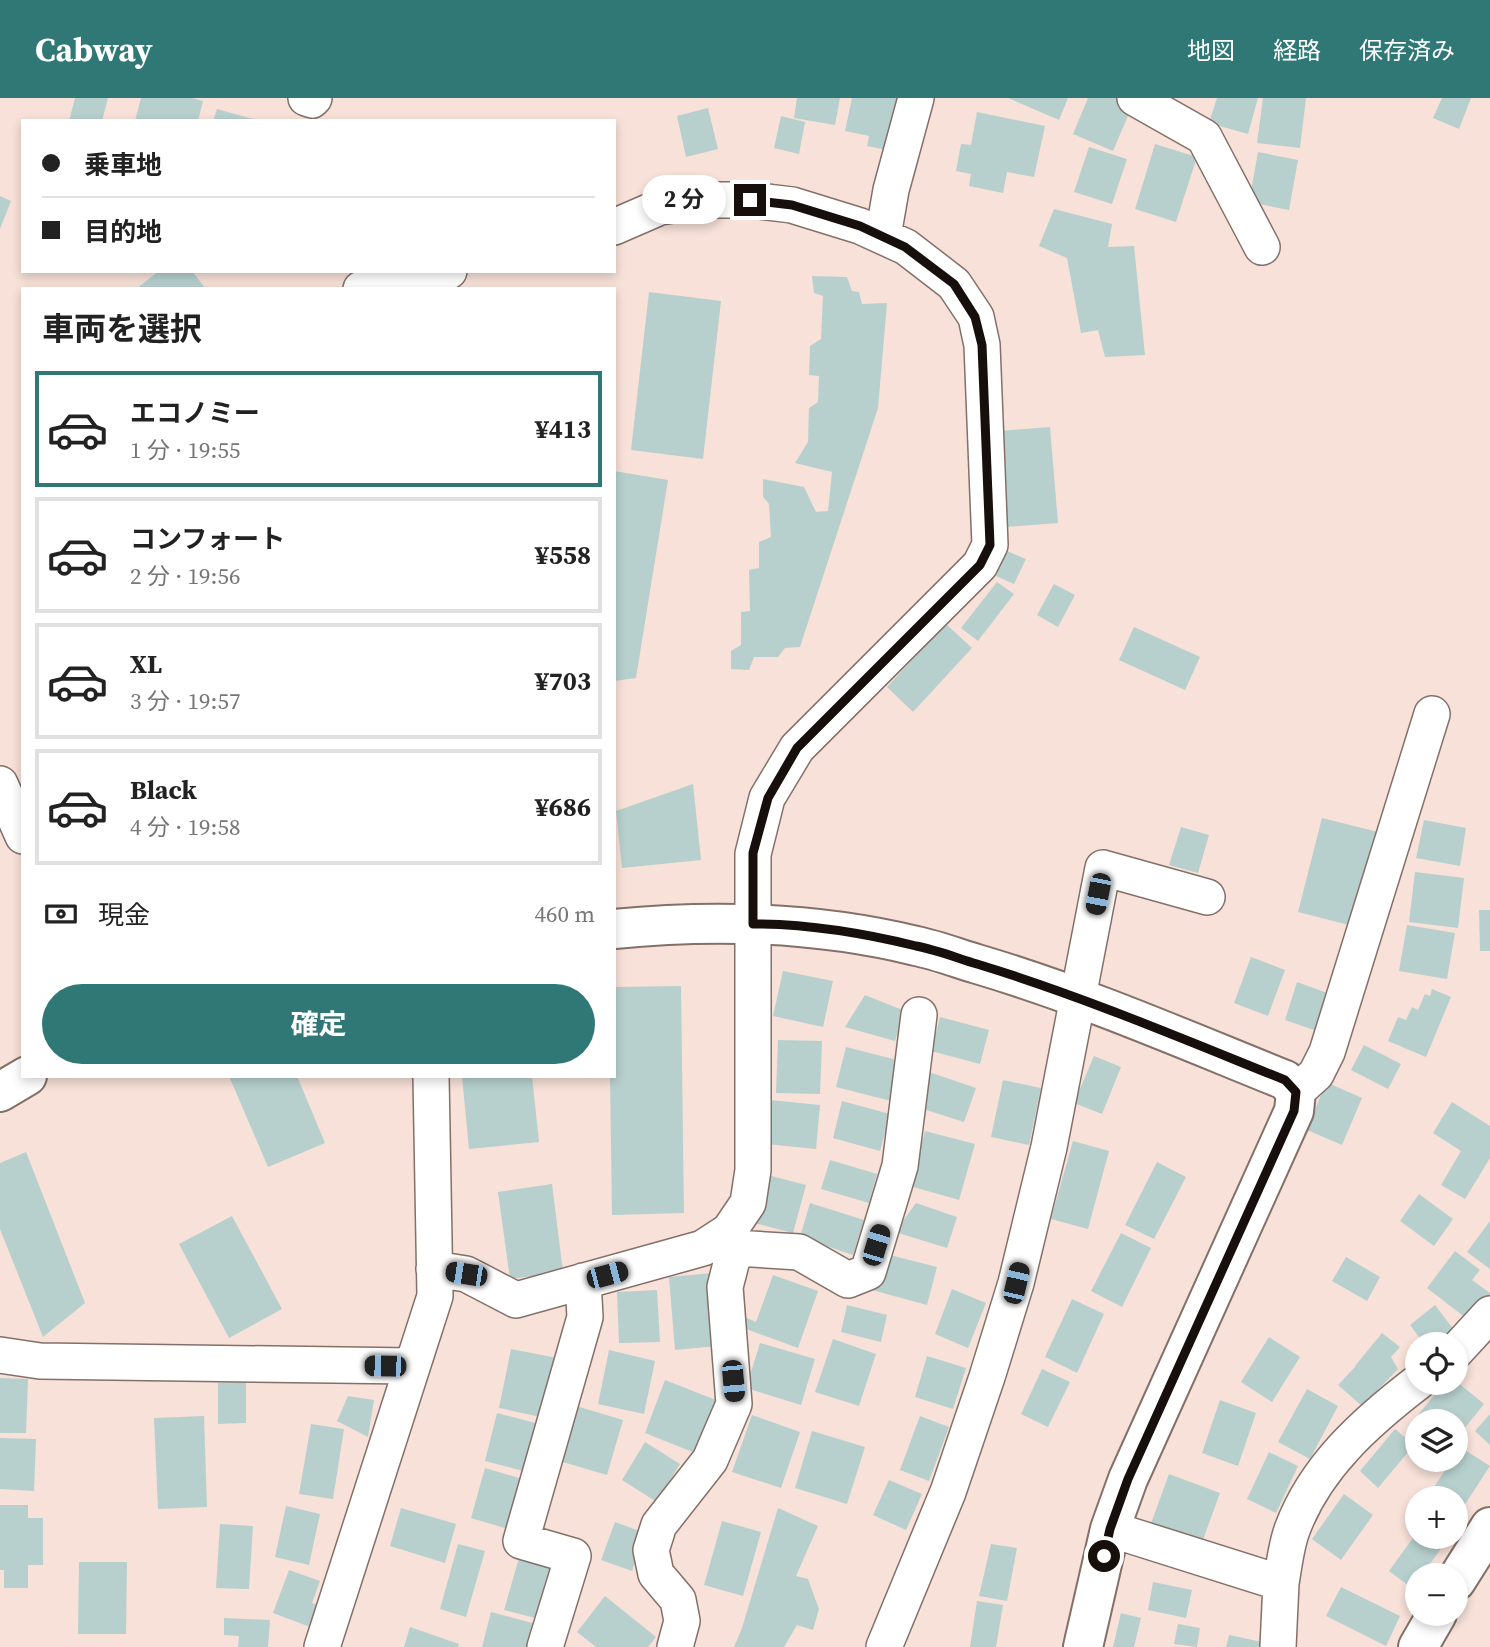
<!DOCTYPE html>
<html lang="ja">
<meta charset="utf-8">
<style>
:root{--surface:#fff;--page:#f6f6f6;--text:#222;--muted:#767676;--line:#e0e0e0;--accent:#2f7875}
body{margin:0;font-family:"Source Serif 4","Noto Sans JP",serif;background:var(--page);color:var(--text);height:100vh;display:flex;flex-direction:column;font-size:26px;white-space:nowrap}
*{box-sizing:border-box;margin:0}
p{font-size:23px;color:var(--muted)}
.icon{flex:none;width:38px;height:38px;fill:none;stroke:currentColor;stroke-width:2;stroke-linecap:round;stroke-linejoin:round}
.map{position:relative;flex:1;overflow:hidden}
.sheet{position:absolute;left:21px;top:189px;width:595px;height:791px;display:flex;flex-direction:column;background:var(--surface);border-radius:0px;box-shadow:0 4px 10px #0003}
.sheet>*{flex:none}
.banner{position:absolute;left:21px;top:21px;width:595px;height:154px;border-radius:0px;box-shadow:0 4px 10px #0003;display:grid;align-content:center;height:154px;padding:0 21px;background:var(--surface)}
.tools{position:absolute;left:1405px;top:1234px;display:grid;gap:14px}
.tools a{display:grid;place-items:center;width:63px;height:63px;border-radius:50%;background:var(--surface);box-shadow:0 4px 10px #0003;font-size:35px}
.end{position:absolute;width:32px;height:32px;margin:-16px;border:9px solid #160f0c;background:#fff;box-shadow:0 0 0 4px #fff}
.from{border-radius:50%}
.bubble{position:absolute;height:49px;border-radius:24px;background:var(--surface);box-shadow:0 4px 10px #0003;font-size:23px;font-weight:700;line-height:49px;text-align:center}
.car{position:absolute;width:21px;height:42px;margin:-21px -10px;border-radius:9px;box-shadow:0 0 5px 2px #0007;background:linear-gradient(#222 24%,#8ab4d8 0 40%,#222 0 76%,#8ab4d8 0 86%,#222 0)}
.banner b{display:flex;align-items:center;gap:24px;height:66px;font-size:26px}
.banner b+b{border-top:2px solid var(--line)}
.banner i{width:18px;height:18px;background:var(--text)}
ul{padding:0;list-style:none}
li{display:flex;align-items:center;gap:21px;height:116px;margin:0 14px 10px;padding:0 7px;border:4px solid var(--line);border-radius:0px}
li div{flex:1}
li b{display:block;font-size:26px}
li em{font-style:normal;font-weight:700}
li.selected{border-color:var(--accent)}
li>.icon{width:63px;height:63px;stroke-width:1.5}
h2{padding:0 21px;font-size:32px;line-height:84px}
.pay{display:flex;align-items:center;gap:18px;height:77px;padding:0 21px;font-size:26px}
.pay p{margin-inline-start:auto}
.cta{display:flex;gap:14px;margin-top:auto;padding:14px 21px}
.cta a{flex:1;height:80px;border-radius:42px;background:var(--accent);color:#fff;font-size:28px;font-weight:700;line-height:80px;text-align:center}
header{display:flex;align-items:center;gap:42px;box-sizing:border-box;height:98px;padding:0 35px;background:var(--accent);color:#fff}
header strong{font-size:33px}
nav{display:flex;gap:38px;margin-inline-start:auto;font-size:24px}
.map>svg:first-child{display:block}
</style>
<header>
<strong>Cabway</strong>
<nav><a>地図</a><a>経路</a><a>保存済み</a></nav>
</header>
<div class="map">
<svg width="1490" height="1549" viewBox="0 0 1490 1549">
<rect width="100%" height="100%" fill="#f7e1d8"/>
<path fill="#b7d0ce" d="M 75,0 L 108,0 L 102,23 L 69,23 Z
M 141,0 L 192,0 L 203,3 L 198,23 L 135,23 Z
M 797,0 L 840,0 L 835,27 L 794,20 Z
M 852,0 L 903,0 L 892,53 L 867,48 L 869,38 L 845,33 Z
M 1008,0 L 1068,0 L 1059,22 Z
M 1088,0 L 1119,0 L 1133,6 L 1113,53 L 1073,36 Z
M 1217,0 L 1258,0 L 1248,36 L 1209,25 Z
M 1263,0 L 1306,0 L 1300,50 L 1257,45 Z
M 1442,0 L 1471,0 L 1459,31 L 1433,20 Z
M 708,10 L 718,51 L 686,59 L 677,18 Z
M 217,11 L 256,22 L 256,23 L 213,23 Z
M 977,14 L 1045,28 L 1034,79 L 1007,74 L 1003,95 L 969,88 L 971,76 L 956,73 L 961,46 L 971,47 Z
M 781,18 L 805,24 L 799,56 L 774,50 Z
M 1155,46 L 1197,59 L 1176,124 L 1135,111 Z
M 1089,49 L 1127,61 L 1112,106 L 1074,94 Z
M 1258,54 L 1298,62 L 1289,112 L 1249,104 Z
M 0,98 L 11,103 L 0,131 Z
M 1054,111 L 1112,126 L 1108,149 L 1134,148 L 1145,257 L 1105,259 L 1098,232 L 1081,235 L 1067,160 L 1039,148 Z
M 159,173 L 192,173 L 206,191 L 136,191 Z
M 812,178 L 847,179 L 852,193 L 859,194 L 862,206 L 887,205 L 878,310 L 800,549 L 785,550 L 778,559 L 754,559 L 749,572 L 731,571 L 731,553 L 741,547 L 741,514 L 750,513 L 749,472 L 759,470 L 759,444 L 771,439 L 769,406 L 763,399 L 763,381 L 804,389 L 816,414 L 828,413 L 832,374 L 795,365 L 808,344 L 809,310 L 818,304 L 819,278 L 809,277 L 810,248 L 821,241 L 823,198 L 814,195 Z
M 649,194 L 721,203 L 703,361 L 631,352 Z
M 1050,329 L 1058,425 L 1006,429 L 999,333 Z
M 614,373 L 668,382 L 636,580 L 614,583 Z
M 1007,453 L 1026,461 L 1014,486 L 996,478 Z
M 997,484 L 1014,496 L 978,543 L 961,530 Z
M 1054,486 L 1075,497 L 1058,529 L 1037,517 Z
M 946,526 L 972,550 L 913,614 L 887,589 Z
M 1134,529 L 1200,559 L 1185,592 L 1119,562 Z
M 693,686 L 701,762 L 622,770 L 616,713 Z
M 1322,720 L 1378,734 L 1353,828 L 1298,814 Z
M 1424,722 L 1466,730 L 1460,768 L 1416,760 Z
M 1181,729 L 1209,737 L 1198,775 L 1169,767 Z
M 1415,774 L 1464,780 L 1458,830 L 1409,824 Z
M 1479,812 L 1490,812 L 1490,853 L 1480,853 Z
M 1407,827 L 1455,835 L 1447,881 L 1399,873 Z
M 1251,859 L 1285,872 L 1268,918 L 1234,905 Z
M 783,873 L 833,883 L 823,929 L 773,918 Z
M 1297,884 L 1330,896 L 1317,933 L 1285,922 Z
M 681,888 L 684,1115 L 612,1117 L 610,978 L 614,978 L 614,889 Z
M 1432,891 L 1451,899 L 1426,959 L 1388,943 L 1398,919 L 1406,922 L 1412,909 L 1418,912 L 1425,896 L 1430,898 Z
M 865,897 L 905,913 L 895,943 L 845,929 Z
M 940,919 L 989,932 L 980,966 L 931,953 Z
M 778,942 L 822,943 L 820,996 L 776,995 Z
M 1364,947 L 1401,966 L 1388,991 L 1351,972 Z
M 846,949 L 901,963 L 891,1003 L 836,989 Z
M 1094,958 L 1121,969 L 1102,1016 L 1074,1005 Z
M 926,973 L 976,990 L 964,1024 L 914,1008 Z
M 229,978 L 297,978 L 325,1045 L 268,1069 Z
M 462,978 L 532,978 L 539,1044 L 469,1051 Z
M 1003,982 L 1041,990 L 1029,1047 L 991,1039 Z
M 1326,984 L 1362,1000 L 1342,1047 L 1307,1032 Z
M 770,1002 L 820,1007 L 816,1051 L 766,1046 Z
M 842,1003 L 890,1016 L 880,1053 L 833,1040 Z
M 1452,1004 L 1490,1028 L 1490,1060 L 1465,1101 L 1441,1087 L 1461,1053 L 1433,1035 Z
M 925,1033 L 975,1046 L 959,1102 L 910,1088 Z
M 1073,1043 L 1109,1053 L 1088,1131 L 1051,1121 Z
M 26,1054 L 85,1205 L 43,1239 L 0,1131 L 0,1065 Z
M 830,1062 L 877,1076 L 869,1105 L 821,1091 Z
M 1157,1064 L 1186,1079 L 1154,1141 L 1125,1127 Z
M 764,1076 L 806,1087 L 793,1135 L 751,1124 Z
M 552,1086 L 563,1174 L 510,1181 L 498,1094 Z
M 1419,1096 L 1453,1121 L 1434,1148 L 1400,1123 Z
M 810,1105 L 864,1122 L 853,1157 L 800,1139 Z
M 916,1105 L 957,1119 L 947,1150 L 895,1134 Z
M 232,1118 L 282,1211 L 229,1240 L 179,1146 Z
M 1490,1123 L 1490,1171 L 1467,1154 Z
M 1121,1135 L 1151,1150 L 1122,1209 L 1091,1193 Z
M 1455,1153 L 1480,1172 L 1472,1182 L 1490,1195 L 1490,1199 L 1471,1224 L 1427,1190 Z
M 882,1155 L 937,1169 L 927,1207 L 872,1192 Z
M 1346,1159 L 1380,1179 L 1367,1203 L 1332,1183 Z
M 712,1175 L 718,1248 L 675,1252 L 669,1179 Z
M 773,1177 L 818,1193 L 798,1250 L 738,1228 L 742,1218 L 756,1224 Z
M 952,1191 L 986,1205 L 968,1250 L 935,1236 Z
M 657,1192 L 660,1244 L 619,1245 L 617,1194 Z
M 1072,1201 L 1104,1216 L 1077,1275 L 1045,1259 Z
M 847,1207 L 887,1217 L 881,1244 L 841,1234 Z
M 1435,1207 L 1458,1237 L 1447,1246 L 1424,1246 L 1410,1227 Z
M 1382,1235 L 1400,1249 L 1391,1259 L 1398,1271 L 1362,1308 L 1338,1287 L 1355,1269 L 1355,1268 Z
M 1269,1239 L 1300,1259 L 1272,1304 L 1241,1284 Z
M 833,1241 L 876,1256 L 859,1308 L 815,1294 Z
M 760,1245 L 815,1261 L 801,1307 L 746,1290 Z
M 511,1251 L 562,1261 L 550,1321 L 499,1310 Z
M 609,1252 L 655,1263 L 644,1316 L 598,1306 Z
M 927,1258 L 966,1270 L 953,1311 L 915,1299 Z
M 1042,1271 L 1070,1284 L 1048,1329 L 1021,1316 Z
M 0,1280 L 28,1281 L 26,1335 L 0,1335 Z
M 665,1282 L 716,1302 L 695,1355 L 645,1335 Z
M 1456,1283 L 1484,1306 L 1456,1341 L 1456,1323 L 1426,1323 L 1418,1317 L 1445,1284 L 1456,1284 Z
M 246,1284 L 246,1325 L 218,1326 L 218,1285 Z
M 1307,1291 L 1338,1308 L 1310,1361 L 1278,1344 Z
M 348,1298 L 374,1302 L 368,1339 L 337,1323 Z
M 1220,1302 L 1256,1315 L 1238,1368 L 1202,1355 Z
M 573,1307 L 623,1322 L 607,1377 L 556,1362 Z
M 497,1315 L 543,1327 L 531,1375 L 485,1363 Z
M 1490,1316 L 1490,1347 L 1475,1333 Z
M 752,1317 L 800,1334 L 781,1390 L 732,1374 Z
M 204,1318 L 207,1409 L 158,1411 L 154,1320 Z
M 920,1318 L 949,1329 L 929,1383 L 900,1372 Z
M 311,1326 L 344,1331 L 333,1401 L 299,1396 Z
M 1395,1331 L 1414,1347 L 1378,1390 L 1360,1373 Z
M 812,1333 L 865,1349 L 847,1406 L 795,1390 Z
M 0,1340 L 36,1341 L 34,1393 L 0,1391 Z
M 645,1344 L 680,1366 L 657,1404 L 622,1382 Z
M 1460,1349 L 1490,1368 L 1460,1414 L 1456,1412 L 1456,1400 L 1438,1400 L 1430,1395 L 1452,1362 L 1456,1362 L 1456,1355 Z
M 1269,1354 L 1298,1368 L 1276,1415 L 1247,1401 Z
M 485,1370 L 529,1383 L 515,1433 L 471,1420 Z
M 1169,1376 L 1220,1395 L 1201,1447 L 1150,1428 Z
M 889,1382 L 922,1396 L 906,1432 L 873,1417 Z
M 1344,1396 L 1373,1417 L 1341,1462 L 1312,1441 Z
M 0,1407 L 28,1407 L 28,1420 L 43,1420 L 43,1467 L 28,1467 L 28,1490 L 4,1490 L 4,1472 L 0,1472 Z
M 286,1408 L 320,1416 L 309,1467 L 275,1459 Z
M 401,1410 L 456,1426 L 445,1465 L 390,1448 Z
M 778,1410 L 818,1428 L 796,1478 L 808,1481 L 819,1511 L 813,1532 L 797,1527 L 784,1549 L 734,1549 L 742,1530 Z
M 722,1423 L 761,1434 L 743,1498 L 704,1487 Z
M 615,1424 L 645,1435 L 632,1473 L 601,1462 Z
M 220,1426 L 253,1428 L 249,1491 L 216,1490 Z
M 1418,1433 L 1418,1438 L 1444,1438 L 1448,1441 L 1422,1477 L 1418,1477 L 1418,1484 L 1413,1491 L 1389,1473 Z
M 458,1446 L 485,1453 L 466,1519 L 440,1511 Z
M 991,1446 L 1017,1450 L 1007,1503 L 979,1498 Z
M 519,1460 L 553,1469 L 539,1521 L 504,1512 Z
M 79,1464 L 127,1464 L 126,1536 L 78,1536 Z
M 289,1472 L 320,1483 L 312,1505 L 327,1510 L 318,1532 L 273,1515 Z
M 1153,1484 L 1192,1492 L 1186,1520 L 1148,1512 Z
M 1341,1489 L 1400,1518 L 1386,1548 L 1326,1518 Z
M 605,1498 L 656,1539 L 648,1549 L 596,1549 L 577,1534 Z
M 977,1503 L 1003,1507 L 996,1549 L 970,1549 Z
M 491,1514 L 536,1526 L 530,1549 L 482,1549 Z
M 1121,1515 L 1141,1520 L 1134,1549 L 1113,1549 Z
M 224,1520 L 270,1522 L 268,1549 L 238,1549 L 239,1538 L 224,1537 Z
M 1178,1526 L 1200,1530 L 1197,1549 L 1174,1546 Z
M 410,1529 L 459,1546 L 458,1549 L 404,1549 Z
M 1229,1537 L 1262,1544 L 1261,1549 L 1226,1549 Z"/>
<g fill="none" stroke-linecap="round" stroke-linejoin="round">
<g stroke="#837068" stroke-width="38">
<path id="minor" d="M 306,0 L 312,2 L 314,0
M 1135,0 L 1204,39 L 1262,149
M 883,138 L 891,92 L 916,0
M 361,191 L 449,173
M 0,686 L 23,738
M 1296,994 L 1316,976 L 1327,954 L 1432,616
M 723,1137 L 735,1150 L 799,1154 L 848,1182 L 868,1174 L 900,1068 L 919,917
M 434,1171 L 466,1176 L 516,1202 L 703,1150 L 729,1133 L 748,1105 L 753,1072 L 753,756 L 767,700 L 797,650 L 980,467 L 990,447 L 982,247 L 976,219 L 954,186 L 906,149 L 860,128 L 792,107 L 750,102 L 704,102 L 660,109 L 614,129
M 1456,1253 L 1490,1216
M 0,1257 L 40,1263 L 412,1268
M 1110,1431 L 1281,1485 C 1284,1468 1286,1448 1292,1432 C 1315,1369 1366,1324 1418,1284
M 322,1549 L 435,1198 L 431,978
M 545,1549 L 573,1458 L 521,1443 L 585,1219 L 583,1183
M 675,1549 L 682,1523 L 678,1502 L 656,1476 L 651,1452 L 659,1427 L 710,1362 L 734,1306 L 725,1189 L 735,1150
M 884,1549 L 948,1394 L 987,1279 L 1016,1185 L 1049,1049 L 1103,770 L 1207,799
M 1278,1549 L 1281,1485"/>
</g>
<g stroke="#837068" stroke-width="42">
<path id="tertiary" d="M 614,831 C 715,821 817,824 916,848 C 936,852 957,860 977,866 C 1082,897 1183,941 1285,982 L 1296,994 L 1294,1013 L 1128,1381 L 1110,1431 L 1083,1549
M 0,994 L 27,978
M 1456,1483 L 1490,1429
M 1418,1549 L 1437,1516"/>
</g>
<use href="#minor" stroke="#fff" stroke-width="35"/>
<use href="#tertiary" stroke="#fff" stroke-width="38"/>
</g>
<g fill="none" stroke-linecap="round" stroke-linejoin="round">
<path stroke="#160f0c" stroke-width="9" d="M 750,102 L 792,107 L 860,128 L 905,149 L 954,186 L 975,219 L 982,247 L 990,447 L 980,467 L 797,650 L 768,700 L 753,755 L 753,826 C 807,826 863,835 916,848 C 937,852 957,860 977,866 C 1082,898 1183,941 1285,982 L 1296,994 L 1294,1013 L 1128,1381 L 1110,1431 L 1104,1458"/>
</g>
</svg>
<div class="tools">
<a><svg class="icon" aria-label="locate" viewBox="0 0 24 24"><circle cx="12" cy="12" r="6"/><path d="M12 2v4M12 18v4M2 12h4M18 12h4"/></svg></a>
<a><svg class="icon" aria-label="layers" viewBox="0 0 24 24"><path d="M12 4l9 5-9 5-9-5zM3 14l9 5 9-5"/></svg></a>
<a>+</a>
<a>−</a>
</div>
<i class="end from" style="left:1104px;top:1458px"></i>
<i class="end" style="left:750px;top:102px"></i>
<div class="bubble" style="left:642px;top:77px;width:84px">2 分</div>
<i class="car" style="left:1098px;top:796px;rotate:191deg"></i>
<i class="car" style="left:876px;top:1147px;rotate:17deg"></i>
<i class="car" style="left:466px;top:1176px;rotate:279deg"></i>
<i class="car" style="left:607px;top:1177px;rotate:75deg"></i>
<i class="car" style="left:1016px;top:1185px;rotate:13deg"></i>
<i class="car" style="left:385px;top:1268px;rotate:271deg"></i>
<i class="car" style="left:733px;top:1283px;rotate:175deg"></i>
<div class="banner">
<b><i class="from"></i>乗車地</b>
<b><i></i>目的地</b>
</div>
<section class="sheet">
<h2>車両を選択</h2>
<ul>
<li class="selected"><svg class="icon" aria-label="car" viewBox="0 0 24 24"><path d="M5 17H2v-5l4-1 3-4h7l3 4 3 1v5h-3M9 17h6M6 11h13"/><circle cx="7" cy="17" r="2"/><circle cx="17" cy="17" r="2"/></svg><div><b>エコノミー</b><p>1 分 · 19:55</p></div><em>¥413</em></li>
<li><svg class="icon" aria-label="car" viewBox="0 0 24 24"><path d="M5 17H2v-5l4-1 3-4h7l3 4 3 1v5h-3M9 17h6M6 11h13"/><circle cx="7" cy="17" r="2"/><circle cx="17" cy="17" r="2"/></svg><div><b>コンフォート</b><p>2 分 · 19:56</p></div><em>¥558</em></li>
<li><svg class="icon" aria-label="car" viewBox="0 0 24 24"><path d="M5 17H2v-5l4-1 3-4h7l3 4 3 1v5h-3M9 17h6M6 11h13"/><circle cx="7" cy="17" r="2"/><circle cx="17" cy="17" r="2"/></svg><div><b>XL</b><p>3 分 · 19:57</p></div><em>¥703</em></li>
<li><svg class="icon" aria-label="car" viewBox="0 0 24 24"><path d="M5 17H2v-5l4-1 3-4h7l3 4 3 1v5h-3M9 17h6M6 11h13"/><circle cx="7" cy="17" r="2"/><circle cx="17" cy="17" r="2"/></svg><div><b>Black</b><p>4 分 · 19:58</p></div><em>¥686</em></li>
</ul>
<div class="pay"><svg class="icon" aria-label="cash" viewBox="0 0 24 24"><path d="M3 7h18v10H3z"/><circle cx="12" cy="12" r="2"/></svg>現金<p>460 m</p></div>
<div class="cta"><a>確定</a></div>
</section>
</div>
